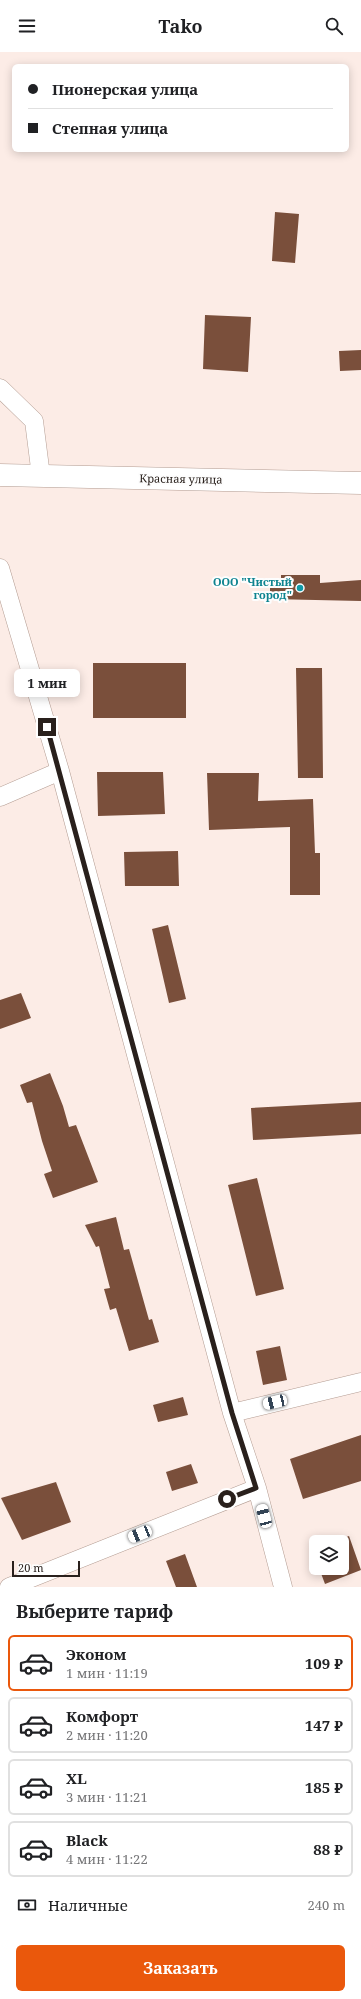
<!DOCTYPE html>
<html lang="ru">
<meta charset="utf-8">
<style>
:root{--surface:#fff;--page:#f2f2f2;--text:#202124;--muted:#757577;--line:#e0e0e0;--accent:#ea580c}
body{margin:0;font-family:"Noto Serif",serif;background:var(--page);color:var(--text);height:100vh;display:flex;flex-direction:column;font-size:15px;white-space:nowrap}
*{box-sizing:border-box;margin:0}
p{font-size:13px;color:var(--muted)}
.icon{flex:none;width:22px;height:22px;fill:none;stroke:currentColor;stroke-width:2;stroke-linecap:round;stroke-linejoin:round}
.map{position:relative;height:1535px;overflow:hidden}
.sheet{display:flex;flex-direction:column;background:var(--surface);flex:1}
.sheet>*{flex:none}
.banner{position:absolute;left:12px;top:12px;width:337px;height:88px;border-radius:6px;box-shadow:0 2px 10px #0003;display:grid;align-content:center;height:88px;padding:0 16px;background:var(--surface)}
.tools{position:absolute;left:309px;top:1483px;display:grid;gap:8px}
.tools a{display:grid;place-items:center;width:40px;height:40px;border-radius:6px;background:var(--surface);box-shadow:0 2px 10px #0003;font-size:20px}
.scale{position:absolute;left:12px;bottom:10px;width:68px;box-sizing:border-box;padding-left:4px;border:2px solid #29201c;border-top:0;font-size:11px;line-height:14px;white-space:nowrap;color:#29201c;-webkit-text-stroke:3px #fdfdfd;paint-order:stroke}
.end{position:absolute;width:18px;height:18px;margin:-9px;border:5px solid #29201c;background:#fff;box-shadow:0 0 0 2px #fff}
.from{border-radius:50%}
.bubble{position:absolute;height:28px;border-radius:6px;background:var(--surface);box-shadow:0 2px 10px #0003;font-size:13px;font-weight:700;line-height:28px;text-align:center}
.car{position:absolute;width:12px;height:24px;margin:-12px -6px;border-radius:5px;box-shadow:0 0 3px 1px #0007;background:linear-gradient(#fff 24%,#345 0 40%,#fff 0 76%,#345 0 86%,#fff 0)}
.banner b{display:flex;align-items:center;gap:14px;height:38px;font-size:15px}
.banner b+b{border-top:1px solid var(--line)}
.banner i{width:10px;height:10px;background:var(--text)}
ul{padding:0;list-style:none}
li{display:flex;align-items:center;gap:12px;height:56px;margin:0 8px 6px;padding:0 8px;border:2px solid var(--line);border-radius:6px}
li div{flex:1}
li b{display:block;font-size:15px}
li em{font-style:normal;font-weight:700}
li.selected{border-color:var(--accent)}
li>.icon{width:36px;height:36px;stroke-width:1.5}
h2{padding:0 16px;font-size:18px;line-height:48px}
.pay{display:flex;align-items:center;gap:10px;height:44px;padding:0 16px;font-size:15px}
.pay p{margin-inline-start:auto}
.cta{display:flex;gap:8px;margin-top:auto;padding:8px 16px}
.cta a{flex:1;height:46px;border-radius:6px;background:var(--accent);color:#fff;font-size:16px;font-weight:700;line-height:46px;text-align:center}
header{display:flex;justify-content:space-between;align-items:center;height:52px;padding:0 16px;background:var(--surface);font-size:18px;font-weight:700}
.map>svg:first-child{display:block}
</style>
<header><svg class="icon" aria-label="menu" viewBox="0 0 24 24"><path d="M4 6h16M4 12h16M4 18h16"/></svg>Tako<svg class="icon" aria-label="search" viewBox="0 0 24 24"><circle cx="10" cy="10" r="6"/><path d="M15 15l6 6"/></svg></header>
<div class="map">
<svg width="361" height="1535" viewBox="0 0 361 1535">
<rect width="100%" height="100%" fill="#fcece6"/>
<path fill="#7a4f3b" d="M 275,160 L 299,162 L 295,211 L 272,209 Z
M 205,263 L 251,265 L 248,320 L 203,317 Z
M 361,298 L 361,318 L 340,319 L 339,299 Z
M 281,523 L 320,523 L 320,531 L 361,528 L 361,549 L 270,547 L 270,534 L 281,533 Z
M 93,611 L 186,611 L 186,666 L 93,666 Z
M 296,616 L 322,616 L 323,726 L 298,726 Z
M 97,720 L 163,720 L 165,762 L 98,764 Z
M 207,721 L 259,721 L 258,749 L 313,747 L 315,801 L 320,801 L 320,843 L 290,843 L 290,775 L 209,778 Z
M 178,799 L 179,834 L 125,834 L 124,800 Z
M 168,873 L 186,947 L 169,951 L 152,877 Z
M 21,941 L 31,966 L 0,977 L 0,948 Z
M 50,1021 L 63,1054 L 69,1075 L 76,1073 L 98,1130 L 53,1146 L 44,1122 L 52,1119 L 42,1089 L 32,1050 L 27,1051 L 20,1033 Z
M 361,1050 L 361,1082 L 253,1088 L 251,1056 Z
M 257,1126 L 284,1237 L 256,1244 L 228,1133 Z
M 116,1165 L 124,1198 L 129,1197 L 149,1268 L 152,1267 L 159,1290 L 129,1299 L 116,1256 L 110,1258 L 104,1237 L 110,1236 L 99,1194 L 96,1195 L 85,1173 Z
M 280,1294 L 287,1328 L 263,1333 L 256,1299 Z
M 183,1345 L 188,1363 L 158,1370 L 153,1353 Z
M 361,1383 L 361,1429 L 303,1447 L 290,1407 Z
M 191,1412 L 198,1431 L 172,1439 L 166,1420 Z
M 56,1430 L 71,1470 L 22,1488 L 1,1446 Z
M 349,1484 L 361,1518 L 325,1532 L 319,1516 L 342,1516 L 342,1490 L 333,1490 Z
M 185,1502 L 197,1535 L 176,1535 L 166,1509 Z"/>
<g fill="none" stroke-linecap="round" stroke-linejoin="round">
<g stroke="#b39c92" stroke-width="19">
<path id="street" d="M 0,336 L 34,369 L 41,424
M 0,516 L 60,719 L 232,1361 L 257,1436 L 283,1535
M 0,745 L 60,719
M 232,1361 L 361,1330
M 9,1535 L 257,1436"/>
</g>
<g stroke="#b39c92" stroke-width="23">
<path id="secondary" d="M 0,423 L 361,431"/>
</g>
<use href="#street" stroke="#fff" stroke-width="18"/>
<use href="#secondary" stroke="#fff" stroke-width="22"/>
</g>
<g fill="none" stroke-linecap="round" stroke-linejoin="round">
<path stroke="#29201c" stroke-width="5" d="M 47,675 L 232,1361 L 256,1436 L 227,1447"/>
</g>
<circle fill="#0f9aa8" stroke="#fdfdfd" stroke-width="1.5" cx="300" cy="536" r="4"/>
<g text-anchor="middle" stroke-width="4" stroke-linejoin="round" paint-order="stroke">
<g font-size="11" fill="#29201c" stroke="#fdfdfd">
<text transform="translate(181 427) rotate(1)" y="4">Красная улица</text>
</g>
<g font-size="11" font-weight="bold" fill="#0d838f" stroke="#fdfdfd" text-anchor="end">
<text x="292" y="534">ООО "Чистый<tspan x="292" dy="13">город"</tspan></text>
</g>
</g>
</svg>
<div class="tools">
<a><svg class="icon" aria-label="layers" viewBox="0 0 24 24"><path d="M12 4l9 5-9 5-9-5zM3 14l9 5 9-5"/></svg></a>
</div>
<div class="scale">20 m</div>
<i class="end from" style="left:227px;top:1447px"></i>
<i class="end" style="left:47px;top:675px"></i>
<div class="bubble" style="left:14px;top:617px;width:66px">1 мин</div>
<i class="car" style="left:275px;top:1350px;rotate:257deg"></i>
<i class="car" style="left:264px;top:1464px;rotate:345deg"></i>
<i class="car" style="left:140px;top:1482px;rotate:248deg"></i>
<div class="banner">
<b><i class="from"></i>Пионерская улица</b>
<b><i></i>Степная улица</b>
</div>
</div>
<section class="sheet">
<h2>Выберите тариф</h2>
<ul>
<li class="selected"><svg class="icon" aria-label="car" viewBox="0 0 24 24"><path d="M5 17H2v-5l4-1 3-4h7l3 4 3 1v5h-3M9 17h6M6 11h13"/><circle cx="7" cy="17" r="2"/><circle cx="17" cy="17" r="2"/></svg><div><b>Эконом</b><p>1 мин · 11:19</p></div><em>109 ₽</em></li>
<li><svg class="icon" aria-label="car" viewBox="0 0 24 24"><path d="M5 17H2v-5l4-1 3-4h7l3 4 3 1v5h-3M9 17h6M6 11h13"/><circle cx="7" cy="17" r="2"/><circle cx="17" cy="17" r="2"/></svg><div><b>Комфорт</b><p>2 мин · 11:20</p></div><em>147 ₽</em></li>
<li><svg class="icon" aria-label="car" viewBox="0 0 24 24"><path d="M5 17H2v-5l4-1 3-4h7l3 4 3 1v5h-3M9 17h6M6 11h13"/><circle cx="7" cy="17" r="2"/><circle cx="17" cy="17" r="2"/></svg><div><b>XL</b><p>3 мин · 11:21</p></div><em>185 ₽</em></li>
<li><svg class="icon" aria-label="car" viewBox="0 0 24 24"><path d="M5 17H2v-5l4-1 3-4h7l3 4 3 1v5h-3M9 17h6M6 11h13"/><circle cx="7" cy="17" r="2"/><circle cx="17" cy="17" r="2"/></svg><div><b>Black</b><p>4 мин · 11:22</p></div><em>88 ₽</em></li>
</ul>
<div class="pay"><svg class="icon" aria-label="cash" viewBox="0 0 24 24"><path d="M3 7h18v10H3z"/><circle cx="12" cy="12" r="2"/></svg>Наличные<p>240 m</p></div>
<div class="cta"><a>Заказать</a></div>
</section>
